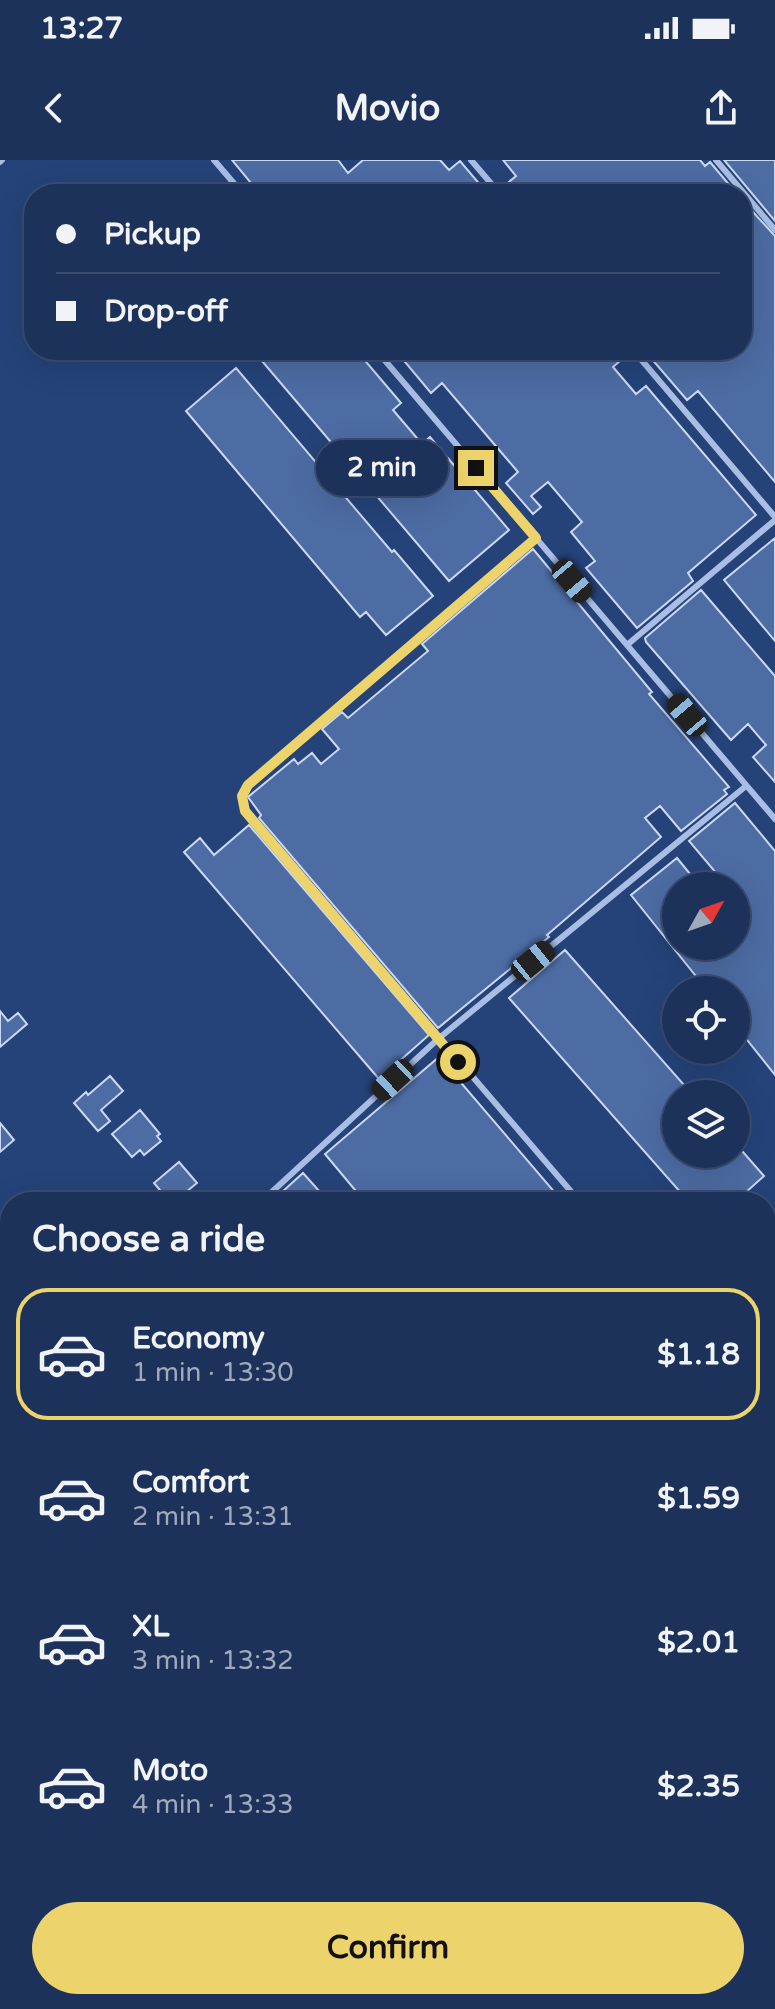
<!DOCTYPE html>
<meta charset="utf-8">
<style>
:root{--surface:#1c325b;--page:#253a61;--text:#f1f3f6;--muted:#a0aabb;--line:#3a4d71;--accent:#edd36c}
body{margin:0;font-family:"Varela Round",sans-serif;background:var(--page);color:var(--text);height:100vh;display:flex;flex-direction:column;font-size:30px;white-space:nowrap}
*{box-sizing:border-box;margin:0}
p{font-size:26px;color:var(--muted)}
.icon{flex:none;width:44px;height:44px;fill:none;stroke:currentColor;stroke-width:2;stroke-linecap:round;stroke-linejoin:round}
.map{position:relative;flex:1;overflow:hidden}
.panel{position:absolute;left:0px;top:1032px;width:776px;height:818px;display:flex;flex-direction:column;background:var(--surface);border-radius:32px 32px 0 0;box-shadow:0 8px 32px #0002,0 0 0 2px var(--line)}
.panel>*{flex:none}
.banner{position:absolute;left:24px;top:24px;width:728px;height:176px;border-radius:32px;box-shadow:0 8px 32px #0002,0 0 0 2px var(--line);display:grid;align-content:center;height:176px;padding:0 32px;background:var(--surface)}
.needle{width:52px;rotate:50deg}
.tools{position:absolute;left:662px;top:712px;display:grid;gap:16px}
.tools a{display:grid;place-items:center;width:88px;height:88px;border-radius:50%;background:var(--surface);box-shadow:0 8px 32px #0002,0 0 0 2px var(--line);font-size:40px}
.end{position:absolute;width:36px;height:36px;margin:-18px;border:10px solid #edd36c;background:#111;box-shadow:0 0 0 4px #111}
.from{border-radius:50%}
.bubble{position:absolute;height:56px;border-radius:28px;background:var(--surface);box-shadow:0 8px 32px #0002,0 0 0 2px var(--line);font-size:26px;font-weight:700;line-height:56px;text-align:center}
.car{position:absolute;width:24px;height:48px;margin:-24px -12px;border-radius:10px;box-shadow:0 0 6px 2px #0007;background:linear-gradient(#222 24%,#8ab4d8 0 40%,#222 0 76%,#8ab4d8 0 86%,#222 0)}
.banner b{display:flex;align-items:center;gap:28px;height:76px;font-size:30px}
.banner b+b{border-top:2px solid var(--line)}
.banner i{width:20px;height:20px;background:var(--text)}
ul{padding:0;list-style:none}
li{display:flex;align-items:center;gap:24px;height:132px;margin:0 16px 12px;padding:0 16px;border:4px solid transparent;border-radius:32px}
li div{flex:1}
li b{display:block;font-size:30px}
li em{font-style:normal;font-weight:700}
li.selected{border-color:var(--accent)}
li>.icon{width:72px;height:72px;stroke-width:1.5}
h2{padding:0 32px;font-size:36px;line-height:96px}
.action{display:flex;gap:16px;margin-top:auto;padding:16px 32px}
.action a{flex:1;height:92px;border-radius:48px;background:var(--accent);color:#111;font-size:32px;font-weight:700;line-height:92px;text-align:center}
.status{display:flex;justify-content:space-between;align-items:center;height:56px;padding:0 40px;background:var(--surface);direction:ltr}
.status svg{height:22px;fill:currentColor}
header{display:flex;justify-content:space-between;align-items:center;height:104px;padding:0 32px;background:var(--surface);font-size:36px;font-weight:700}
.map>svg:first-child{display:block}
</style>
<div class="status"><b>13:27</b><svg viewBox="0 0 49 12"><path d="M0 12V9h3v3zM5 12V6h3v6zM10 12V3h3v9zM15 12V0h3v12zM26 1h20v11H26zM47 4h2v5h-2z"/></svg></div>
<header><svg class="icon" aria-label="back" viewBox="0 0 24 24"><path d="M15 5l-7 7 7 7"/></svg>Movio<svg class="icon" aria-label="share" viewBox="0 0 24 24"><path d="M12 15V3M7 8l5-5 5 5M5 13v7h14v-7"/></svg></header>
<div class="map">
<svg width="775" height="1849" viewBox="0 0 775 1849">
<rect width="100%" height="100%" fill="#254379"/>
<path fill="#395b97" d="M 0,1432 L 10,1432 L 10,1637 L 0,1637 Z"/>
<path fill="#4d6ca3" stroke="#cad9f3" stroke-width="2" d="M 232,0 L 338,0 L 348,13 L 363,0 L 440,0 L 449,10 L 460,1 L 488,34 L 260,34 Z
M 503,0 L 700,0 L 705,6 L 710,2 L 737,34 L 511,34 L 504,26 L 516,16 Z
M 724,0 L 775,0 L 775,61 Z
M 742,40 L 775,76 L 775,322 L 698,231 L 687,240 L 644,190 L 742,190 Z
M 275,190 L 356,190 L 401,243 L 393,250 L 422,284 L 430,277 L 509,370 L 449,421 L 262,201 Z
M 395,190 L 627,190 L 628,194 L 613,207 L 636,234 L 646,226 L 756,355 L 688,413 L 693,421 L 637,468 L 586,408 L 595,401 L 571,372 L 582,362 L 548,322 L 531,336 L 541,347 L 533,354 L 506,323 L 518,312 L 442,223 L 431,233 Z
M 236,208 L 392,392 L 394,390 L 433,436 L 386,475 L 366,452 L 360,457 L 186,251 Z
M 775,378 L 775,481 L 724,420 Z
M 533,389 L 652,532 L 649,534 L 729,627 L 724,630 L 727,634 L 681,671 L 660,646 L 645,658 L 661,677 L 547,775 L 549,777 L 438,868 L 259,658 L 261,655 L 248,637 L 294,599 L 298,604 L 312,593 L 321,604 L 339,589 L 322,569 L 342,552 L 348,558 L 428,491 L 422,484 Z
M 701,430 L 775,516 L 775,622 L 753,597 L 766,585 L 748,564 L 731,580 L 646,482 L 645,478 Z
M 735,643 L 775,691 L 775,915 L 736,866 L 736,830 L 707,830 L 631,735 L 677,698 L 700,726 L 676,726 L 676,786 L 736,786 L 736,765 L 750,754 L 736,737 L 736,726 L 727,726 L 689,681 Z
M 249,665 L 429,875 L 379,919 L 184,692 L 200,678 L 214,695 Z
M 565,790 L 692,934 L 676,934 L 676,994 L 736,994 L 736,984 L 764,1016 L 735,1042 L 689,1042 L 509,838 Z
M 0,851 L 8,861 L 18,853 L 27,864 L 0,887 Z
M 439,897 L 563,1042 L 365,1042 L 325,994 Z
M 110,916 L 123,931 L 101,950 L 110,961 L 98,971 L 74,943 L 86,932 L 88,935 Z
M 140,950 L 160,974 L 157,976 L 161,981 L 144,995 L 140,990 L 132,997 L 112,974 Z
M 0,963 L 14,980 L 0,992 Z
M 179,1002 L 197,1023 L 174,1042 L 170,1042 L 154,1023 Z
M 303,1013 L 329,1042 L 271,1042 Z"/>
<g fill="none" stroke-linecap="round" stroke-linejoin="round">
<path stroke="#a8bee4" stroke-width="2" stroke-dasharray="4 6" stroke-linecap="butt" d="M 0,1664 L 10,1659
M 0,1813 L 10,1815
M 67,1849 L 68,1840
M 206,1849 L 208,1840
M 302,1849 L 303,1840"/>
<path stroke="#a8bee4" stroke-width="6" d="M 214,0 L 243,34
M 471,0 L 500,34
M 716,0 L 775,70
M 0,2 L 2,0
M 376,190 L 775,659
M 633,190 L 775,357
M 536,378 L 248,625 L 242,636 L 245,651 L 580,1042
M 627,485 L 775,360
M 261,1042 L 438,879 L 746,626
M 766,1075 L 775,1067
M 0,1149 L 10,1175
M 766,1432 L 775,1428
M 766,1505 L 775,1499"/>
<path stroke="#a8bee4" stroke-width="8" d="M 576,1849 L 581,1840"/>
</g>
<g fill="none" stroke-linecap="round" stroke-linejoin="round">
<path stroke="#edd36c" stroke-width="10" d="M 458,902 L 245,651 L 242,636 L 248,625 L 536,378 L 476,308"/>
</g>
</svg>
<div class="tools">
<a><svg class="needle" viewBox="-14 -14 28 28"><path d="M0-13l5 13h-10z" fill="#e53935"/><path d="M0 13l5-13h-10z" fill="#a0aabb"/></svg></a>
<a><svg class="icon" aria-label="locate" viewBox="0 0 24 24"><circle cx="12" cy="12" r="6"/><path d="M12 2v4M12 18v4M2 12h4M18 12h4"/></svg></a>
<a><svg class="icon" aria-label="layers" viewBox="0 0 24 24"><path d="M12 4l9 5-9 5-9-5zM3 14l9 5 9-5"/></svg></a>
</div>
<i class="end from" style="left:458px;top:902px"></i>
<i class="end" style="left:476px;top:308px"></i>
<div class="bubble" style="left:316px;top:280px;width:132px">2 min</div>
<i class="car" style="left:572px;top:421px;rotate:140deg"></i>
<i class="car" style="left:687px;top:555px;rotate:320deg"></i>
<i class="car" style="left:533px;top:801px;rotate:51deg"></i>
<i class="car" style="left:393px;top:920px;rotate:227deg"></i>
<div class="banner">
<b><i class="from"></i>Pickup</b>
<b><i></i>Drop-off</b>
</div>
<section class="panel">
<h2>Choose a ride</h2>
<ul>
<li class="selected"><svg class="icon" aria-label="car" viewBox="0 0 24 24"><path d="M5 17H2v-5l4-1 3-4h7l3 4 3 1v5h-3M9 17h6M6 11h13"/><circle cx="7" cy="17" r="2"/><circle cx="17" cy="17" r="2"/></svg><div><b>Economy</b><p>1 min · 13:30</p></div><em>$1.18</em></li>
<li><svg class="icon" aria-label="car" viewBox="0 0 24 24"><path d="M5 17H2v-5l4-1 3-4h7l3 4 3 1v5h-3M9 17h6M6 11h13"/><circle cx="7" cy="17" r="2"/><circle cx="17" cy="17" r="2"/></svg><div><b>Comfort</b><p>2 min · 13:31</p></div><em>$1.59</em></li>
<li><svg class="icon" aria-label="car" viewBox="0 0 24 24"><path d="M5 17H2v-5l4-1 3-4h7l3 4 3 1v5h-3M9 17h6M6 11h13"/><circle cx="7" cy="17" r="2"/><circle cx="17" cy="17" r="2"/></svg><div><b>XL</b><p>3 min · 13:32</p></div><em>$2.01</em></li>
<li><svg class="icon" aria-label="car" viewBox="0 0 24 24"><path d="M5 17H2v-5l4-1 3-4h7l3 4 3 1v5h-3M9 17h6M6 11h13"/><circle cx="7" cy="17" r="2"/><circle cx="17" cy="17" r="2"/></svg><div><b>Moto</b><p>4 min · 13:33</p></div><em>$2.35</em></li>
</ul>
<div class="action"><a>Confirm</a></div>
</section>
</div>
